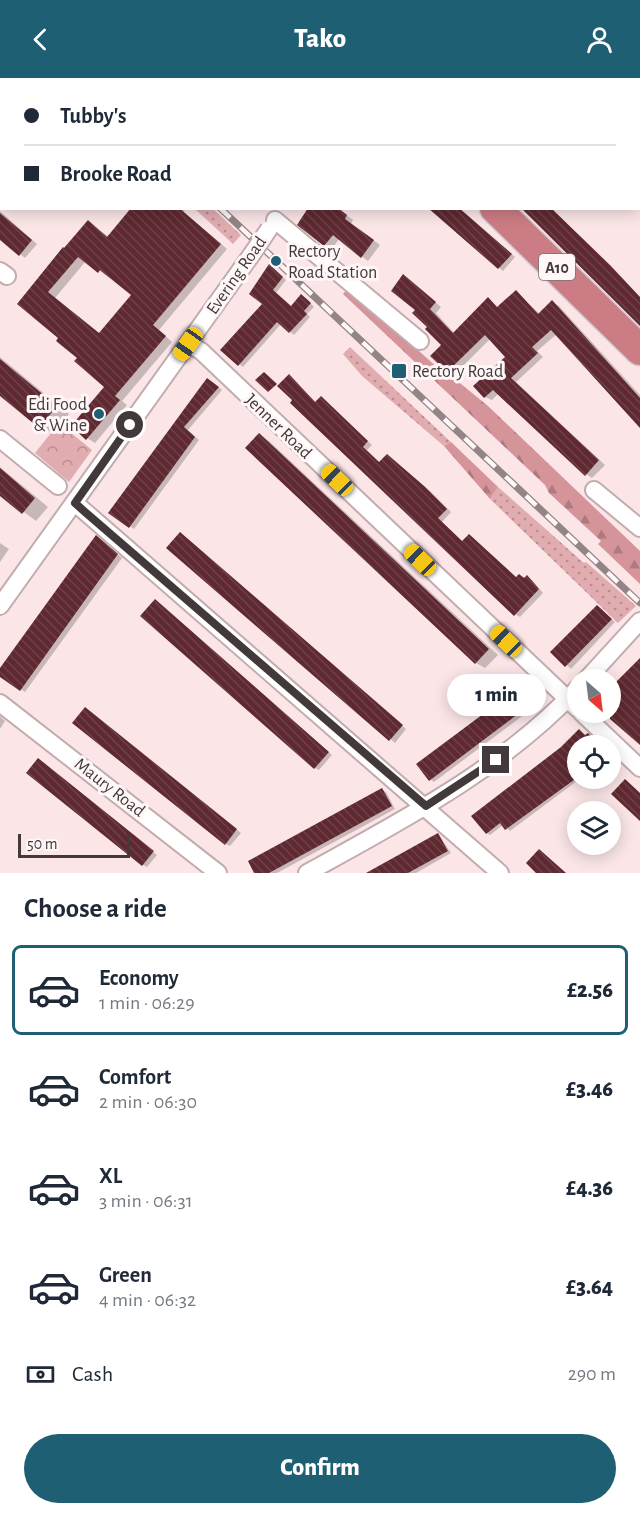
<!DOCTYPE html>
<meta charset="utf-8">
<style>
:root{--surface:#fff;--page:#f2f2f3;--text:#1f2937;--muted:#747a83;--line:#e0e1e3;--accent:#1e5f74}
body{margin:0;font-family:"Alegreya Sans",sans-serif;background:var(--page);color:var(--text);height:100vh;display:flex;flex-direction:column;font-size:22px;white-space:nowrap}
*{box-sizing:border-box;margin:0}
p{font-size:20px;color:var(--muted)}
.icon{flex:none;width:33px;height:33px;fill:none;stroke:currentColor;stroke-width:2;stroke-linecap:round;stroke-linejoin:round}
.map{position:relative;height:795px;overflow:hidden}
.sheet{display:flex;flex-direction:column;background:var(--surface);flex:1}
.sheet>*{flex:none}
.banner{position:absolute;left:0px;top:0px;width:640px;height:132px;box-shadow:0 3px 15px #0003;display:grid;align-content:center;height:132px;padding:0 24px;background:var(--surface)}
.needle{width:39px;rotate:152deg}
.fabs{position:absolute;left:567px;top:591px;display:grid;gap:12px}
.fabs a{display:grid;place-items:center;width:54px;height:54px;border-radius:50%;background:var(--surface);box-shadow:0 3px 15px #0003;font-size:30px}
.scale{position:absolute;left:18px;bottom:15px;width:112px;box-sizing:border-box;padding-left:6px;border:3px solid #423a3a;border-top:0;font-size:16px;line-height:21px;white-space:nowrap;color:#423a3a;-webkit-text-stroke:4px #fff6f7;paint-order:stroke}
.end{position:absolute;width:27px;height:27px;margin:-14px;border:8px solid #423a3a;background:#fff;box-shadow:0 0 0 3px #fff}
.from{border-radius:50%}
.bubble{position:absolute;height:42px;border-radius:21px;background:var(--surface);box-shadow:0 3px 15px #0003;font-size:20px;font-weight:800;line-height:42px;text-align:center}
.car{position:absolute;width:18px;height:36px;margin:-18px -9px;border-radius:8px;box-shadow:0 0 4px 2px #0007;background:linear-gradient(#f5c518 24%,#345 0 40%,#f5c518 0 76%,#345 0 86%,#f5c518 0)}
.banner b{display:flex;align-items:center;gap:21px;height:57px;font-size:22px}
.banner b+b{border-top:2px solid var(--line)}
.banner i{width:15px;height:15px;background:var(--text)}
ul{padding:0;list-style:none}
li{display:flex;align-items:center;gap:18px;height:90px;margin:0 12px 9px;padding:0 12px;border:3px solid transparent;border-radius:9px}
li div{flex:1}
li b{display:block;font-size:22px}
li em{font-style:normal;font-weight:800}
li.on{border-color:var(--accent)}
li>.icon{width:54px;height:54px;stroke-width:1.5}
h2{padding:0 24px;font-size:27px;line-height:72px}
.pay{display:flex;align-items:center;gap:15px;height:66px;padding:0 24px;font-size:22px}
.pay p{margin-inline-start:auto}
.cta{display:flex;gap:12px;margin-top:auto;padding:12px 24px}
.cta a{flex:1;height:69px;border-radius:36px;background:var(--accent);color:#fff;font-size:24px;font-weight:800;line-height:69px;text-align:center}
header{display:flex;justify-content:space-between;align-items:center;height:78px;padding:0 24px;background:var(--accent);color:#fff;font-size:27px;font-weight:800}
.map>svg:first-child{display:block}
</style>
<header><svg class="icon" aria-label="back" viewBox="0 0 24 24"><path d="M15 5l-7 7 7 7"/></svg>Tako<svg class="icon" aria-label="person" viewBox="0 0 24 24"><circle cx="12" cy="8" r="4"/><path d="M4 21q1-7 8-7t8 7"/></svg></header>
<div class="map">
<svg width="640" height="795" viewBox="0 0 640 795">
<defs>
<pattern id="grass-dots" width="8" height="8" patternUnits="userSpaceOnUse" patternTransform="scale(1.5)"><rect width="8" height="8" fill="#e0acb0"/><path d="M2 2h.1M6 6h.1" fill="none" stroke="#b78d90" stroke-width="1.8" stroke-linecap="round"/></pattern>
<pattern id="forest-firs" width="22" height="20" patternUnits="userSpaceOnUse" patternTransform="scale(1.5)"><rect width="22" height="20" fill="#d5949a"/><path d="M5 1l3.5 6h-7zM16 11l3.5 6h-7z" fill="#ae7a7f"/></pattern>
<pattern id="park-crowns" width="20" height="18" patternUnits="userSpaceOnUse" patternTransform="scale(1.5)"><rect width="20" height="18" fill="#e0acb0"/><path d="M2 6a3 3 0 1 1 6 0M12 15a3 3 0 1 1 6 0" fill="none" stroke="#b78d90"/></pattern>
<pattern id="building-back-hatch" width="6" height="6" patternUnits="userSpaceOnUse" patternTransform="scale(1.5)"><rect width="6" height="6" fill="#5e2931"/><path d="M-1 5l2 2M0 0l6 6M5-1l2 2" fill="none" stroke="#6e4047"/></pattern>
</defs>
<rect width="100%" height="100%" fill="#fbe5e7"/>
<path fill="url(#grass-dots)" d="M 195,131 L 213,131 L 241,157 L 233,166 Z
M 350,269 L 451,364 L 444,368 L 362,298 L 343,276 Z
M 498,409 L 584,485 L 586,484 L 636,528 L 618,545 L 490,421 Z"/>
<path fill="url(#forest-firs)" d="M 348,210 L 447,298 L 461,306 L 488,328 L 640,473 L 640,506 L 598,466 L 601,463 L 549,415 L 545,407 L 343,216 Z
M 451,364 L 498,409 L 490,421 L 444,368 Z"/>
<path fill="url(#park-crowns)" d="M 59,345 L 92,372 L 69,404 L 35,375 Z"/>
<path fill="#0003" fill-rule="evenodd" d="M 1,0 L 30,0 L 31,2 L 2,2 Z
M 230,0 L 271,0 L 229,2 Z
M 414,0 L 463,0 L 413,2 Z
M 528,0 L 574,0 L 576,2 L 527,2 Z
M 0,56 L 2,57 L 2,79 L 0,78 Z
M 639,62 L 640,63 L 640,105 L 639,104 Z
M 133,130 L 185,130 L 184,134 L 227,171 L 159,252 L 172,264 L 122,323 L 127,327 L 95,365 L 87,360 L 106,309 L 60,260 L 20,226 L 88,144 L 109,159 ZM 86,183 L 133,217 L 100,256 L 55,220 Z
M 337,130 L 353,142 L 351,146 L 380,167 L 368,183 L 339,161 L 332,171 L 299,146 Z
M 430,130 L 459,130 L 515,179 L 503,193 Z
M 0,133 L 37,166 L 25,180 L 0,160 Z
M 273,190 L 286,202 L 276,215 L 292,229 L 306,220 L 314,229 L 307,236 L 310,239 L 294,257 L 281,246 L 243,289 L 239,286 L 264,226 Z
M 404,198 L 441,229 L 436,235 L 455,256 L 488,221 L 498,230 L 516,214 L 540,236 L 552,224 L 559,228 L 640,317 L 640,348 L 557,256 L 537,273 L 543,279 L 516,304 L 605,387 L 592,400 L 586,396 L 499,315 L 492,322 L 485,319 L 507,279 L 490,261 L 454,297 L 448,293 L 443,267 L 417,231 Z
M 0,279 L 69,336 L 53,356 L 0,316 Z
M 289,298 L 316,324 L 326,323 L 372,367 L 367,372 L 380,385 L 392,381 L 429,412 L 451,434 L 442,444 L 463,464 L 517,500 L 527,499 L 532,502 L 543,515 L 520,539 L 515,536 L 295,322 Z
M 212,304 L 222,312 L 188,352 L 199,362 L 134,451 L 110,434 Z
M 260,357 L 269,363 L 498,577 L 485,590 L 476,585 Z
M 0,389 L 48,429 L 36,443 L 0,416 Z
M 185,459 L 406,651 L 395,665 L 168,470 Z
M 100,461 L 122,480 L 25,614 L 0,597 L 0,592 Z
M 0,465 L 9,471 L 0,484 Z
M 160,526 L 332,677 L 319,692 L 315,690 Z
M 601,531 L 615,544 L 571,591 L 552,574 Z
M 530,604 L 545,621 L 434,704 L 430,701 Z
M 89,634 L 241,755 L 230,768 L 226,766 Z
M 0,638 L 5,643 L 0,651 Z
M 586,659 L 592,659 L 601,668 L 578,668 L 578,700 L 581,700 L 510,753 L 503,747 L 490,757 L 487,755 Z
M 42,684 L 157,777 L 147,789 L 143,787 Z
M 382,712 L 386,714 L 395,731 L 277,795 L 256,795 Z
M 438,756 L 451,775 L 416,795 L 369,795 Z"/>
<path fill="url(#building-back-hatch)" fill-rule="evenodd" d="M 131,130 L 179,130 L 221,166 L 153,247 L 166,258 L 115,318 L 120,322 L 86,362 L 71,348 L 104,309 L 74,283 L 77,280 L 56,263 L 58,260 L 17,226 L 63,169 L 64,170 L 88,142 L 107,159 ZM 78,179 L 98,195 L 100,192 L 131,217 L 99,255 L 48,214 Z
M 308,130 L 338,130 L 347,137 L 345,141 L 374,162 L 361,180 L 333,157 L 324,168 L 297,147 Z
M 428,130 L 459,130 L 512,176 L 498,191 Z
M 521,130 L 551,130 L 610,187 L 640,219 L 640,248 Z
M 0,135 L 32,162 L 19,178 L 0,162 Z
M 269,186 L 283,199 L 273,212 L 291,228 L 301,216 L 311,225 L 304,233 L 307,236 L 289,255 L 277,244 L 238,288 L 220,272 L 262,226 L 249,216 Z
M 403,196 L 436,224 L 430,231 L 453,255 L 488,219 L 497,229 L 516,212 L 538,236 L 552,222 L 640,320 L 640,350 L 551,252 L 532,269 L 538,275 L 511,300 L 599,382 L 585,398 L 493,312 L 484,320 L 473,308 L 505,279 L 485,257 L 447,294 L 430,278 L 441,267 L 425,251 L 427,249 L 412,235 L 415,232 L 391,213 Z
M 0,281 L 57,328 L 39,350 L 0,318 Z
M 264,294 L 277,306 L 268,314 L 255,302 Z
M 289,296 L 315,324 L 321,318 L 368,363 L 363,369 L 379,384 L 387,376 L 424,408 L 447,431 L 438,440 L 462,463 L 469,456 L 516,499 L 519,496 L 524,500 L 527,497 L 539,511 L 514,538 L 290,325 L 292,322 L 277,308 Z
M 207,300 L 219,309 L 184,349 L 195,359 L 129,450 L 108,435 Z
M 259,355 L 489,571 L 475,586 L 245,370 Z
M 0,390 L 35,420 L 22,436 L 0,418 Z
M 180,454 L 403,647 L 389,663 L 166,470 Z
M 96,457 L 118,476 L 20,613 L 0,599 L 0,590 Z
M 155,521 L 329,674 L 314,691 L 140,538 Z
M 597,527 L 612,541 L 565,589 L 550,574 Z
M 640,580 L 640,667 L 610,641 L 610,610 Z
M 529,602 L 542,618 L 429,703 L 416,686 Z
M 85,629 L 237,751 L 225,767 L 72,645 Z
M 579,651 L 585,657 L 588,655 L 601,668 L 578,668 L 578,699 L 505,752 L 500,745 L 486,756 L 471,738 L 561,669 Z
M 38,680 L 154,773 L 142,788 L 26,695 Z
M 625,701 L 640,715 L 640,743 L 611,716 Z
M 382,710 L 392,728 L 269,795 L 254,795 L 248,783 Z
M 438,755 L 448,773 L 408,795 L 366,795 Z
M 539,771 L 566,795 L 536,795 L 526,785 Z"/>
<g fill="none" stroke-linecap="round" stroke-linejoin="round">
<g stroke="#c1acae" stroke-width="20">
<path id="street" d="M 613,0 L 615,2
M 373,2 L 374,0
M 639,25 L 640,26
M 0,35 L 2,36
M 275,142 L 420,263
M 0,193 L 7,198
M 188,266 L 201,273 L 578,631
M 0,361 L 58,408
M 594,412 L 640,450
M 75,425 L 500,795
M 0,528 L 252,176
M 586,602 L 640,543
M 0,625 L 218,795
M 581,634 L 640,690
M 307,795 C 403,742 502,691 578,610"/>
</g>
<g stroke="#cecccc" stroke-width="33">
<path id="highway" d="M 341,0 L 343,2
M 495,130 L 640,272"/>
</g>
<use href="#street" stroke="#fff" stroke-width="16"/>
<use href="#highway" stroke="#cc7c84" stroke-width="30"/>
<g stroke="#938586" stroke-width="7">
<path id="rail" d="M 81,0 L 82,2
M 92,0 L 93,2
M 220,130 L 640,525"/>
</g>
<use href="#rail" stroke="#fff6f7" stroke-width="4.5" stroke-dasharray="14" stroke-linecap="butt"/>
<g stroke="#c1acae" stroke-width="20" stroke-linecap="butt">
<path id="street-bridge" d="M 252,176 L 269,151"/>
</g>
<use href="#street-bridge" stroke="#fff" stroke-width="16"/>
</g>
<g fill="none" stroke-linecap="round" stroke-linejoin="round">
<path stroke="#423a3a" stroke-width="8" d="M 130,347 L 75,425 L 85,434 L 426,728 L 496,682"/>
</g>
<g fill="#1e5f74" stroke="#fff6f7" stroke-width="2">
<circle cx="276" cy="183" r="6"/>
<rect x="391" y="285" width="16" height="16" rx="3"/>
<circle cx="99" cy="336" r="6"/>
</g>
<g text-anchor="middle" stroke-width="6" stroke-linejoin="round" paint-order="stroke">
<rect fill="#fff6f7" stroke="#7b7273" stroke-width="1.5" x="539" y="176" width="36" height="26" rx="4.5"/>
<g font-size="16" font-weight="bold" fill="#423a3a">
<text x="557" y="195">A10</text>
</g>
<g font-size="18" fill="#423a3a" stroke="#fff6f7" text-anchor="start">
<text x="288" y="179">Rectory<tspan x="288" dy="21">Road Station</tspan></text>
<text x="412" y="299">Rectory Road</text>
<text x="87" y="332" text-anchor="end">Edi Food<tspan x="87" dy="21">&amp; Wine</tspan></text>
</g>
<g font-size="18" fill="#423a3a" stroke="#fff6f7">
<text transform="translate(236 197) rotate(-55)" y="6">Evering Road</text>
<text transform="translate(279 348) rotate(44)" y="6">Jenner Road</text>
<text transform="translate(110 709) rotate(38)" y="6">Maury Road</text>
</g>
</g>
</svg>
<div class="fabs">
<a><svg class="needle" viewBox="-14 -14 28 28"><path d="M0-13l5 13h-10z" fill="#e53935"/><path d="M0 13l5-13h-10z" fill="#747a83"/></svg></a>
<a><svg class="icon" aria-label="locate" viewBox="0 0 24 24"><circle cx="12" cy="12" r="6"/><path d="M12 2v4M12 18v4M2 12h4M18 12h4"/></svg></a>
<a><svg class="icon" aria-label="layers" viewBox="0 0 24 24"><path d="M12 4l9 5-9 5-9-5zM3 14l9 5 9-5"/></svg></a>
</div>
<div class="scale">50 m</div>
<i class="end from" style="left:130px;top:347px"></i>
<i class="end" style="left:496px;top:682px"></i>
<div class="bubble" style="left:447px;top:596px;width:99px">1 min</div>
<i class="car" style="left:188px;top:266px;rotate:215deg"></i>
<i class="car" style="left:337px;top:402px;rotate:314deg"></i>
<i class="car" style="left:420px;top:482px;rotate:314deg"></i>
<i class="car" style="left:506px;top:563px;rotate:314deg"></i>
<div class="banner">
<b><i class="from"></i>Tubby's</b>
<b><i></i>Brooke Road</b>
</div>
</div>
<section class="sheet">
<h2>Choose a ride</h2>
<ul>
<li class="on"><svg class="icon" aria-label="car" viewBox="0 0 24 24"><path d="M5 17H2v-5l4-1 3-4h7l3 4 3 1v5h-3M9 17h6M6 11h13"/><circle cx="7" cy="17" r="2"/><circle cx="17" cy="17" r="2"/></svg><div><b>Economy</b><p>1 min · 06:29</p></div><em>£2.56</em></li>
<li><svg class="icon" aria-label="car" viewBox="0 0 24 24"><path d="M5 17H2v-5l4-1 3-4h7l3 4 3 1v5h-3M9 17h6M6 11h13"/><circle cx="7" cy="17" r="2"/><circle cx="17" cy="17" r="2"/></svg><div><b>Comfort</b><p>2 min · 06:30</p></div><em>£3.46</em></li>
<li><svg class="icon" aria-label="car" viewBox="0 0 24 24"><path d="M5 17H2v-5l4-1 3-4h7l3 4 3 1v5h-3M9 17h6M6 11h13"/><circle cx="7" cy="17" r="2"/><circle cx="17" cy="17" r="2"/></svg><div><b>XL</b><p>3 min · 06:31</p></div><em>£4.36</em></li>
<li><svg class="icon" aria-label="car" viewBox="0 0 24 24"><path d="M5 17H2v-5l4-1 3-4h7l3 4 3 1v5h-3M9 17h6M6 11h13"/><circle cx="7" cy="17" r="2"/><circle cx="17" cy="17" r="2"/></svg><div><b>Green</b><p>4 min · 06:32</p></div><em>£3.64</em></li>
</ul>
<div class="pay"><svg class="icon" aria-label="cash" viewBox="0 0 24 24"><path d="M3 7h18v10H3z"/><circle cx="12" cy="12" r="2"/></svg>Cash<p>290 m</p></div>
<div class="cta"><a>Confirm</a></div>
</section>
